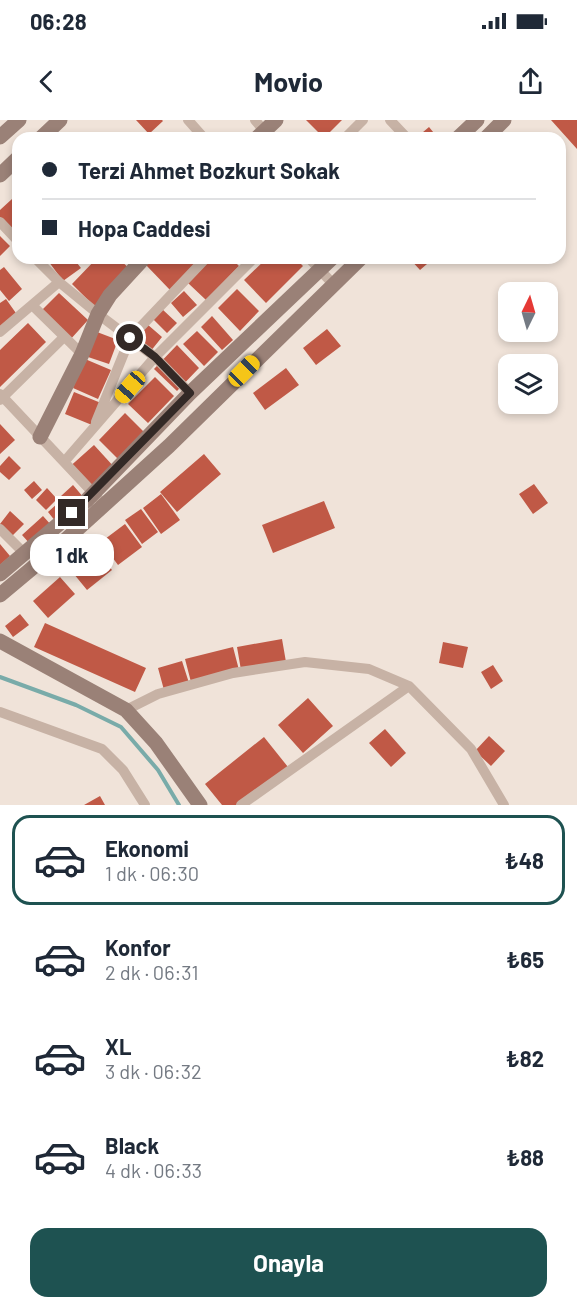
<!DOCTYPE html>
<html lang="tr">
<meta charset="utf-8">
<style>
:root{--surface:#fff;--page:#f6f6f7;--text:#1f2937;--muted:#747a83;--line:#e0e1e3;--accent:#1e5251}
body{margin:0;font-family:Barlow,sans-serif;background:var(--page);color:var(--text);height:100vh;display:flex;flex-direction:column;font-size:22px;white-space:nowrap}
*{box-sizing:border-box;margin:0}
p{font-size:20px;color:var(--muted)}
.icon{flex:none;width:33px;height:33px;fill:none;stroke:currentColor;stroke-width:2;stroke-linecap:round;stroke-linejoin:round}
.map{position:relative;height:685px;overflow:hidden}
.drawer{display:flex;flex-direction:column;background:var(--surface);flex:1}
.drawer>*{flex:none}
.hud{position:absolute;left:12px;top:12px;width:554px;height:132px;border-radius:18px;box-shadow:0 3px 9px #0003;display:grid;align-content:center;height:132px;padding:0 30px;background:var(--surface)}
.needle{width:39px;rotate:5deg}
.fabs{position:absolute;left:498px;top:162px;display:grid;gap:12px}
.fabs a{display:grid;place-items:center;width:60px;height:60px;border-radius:12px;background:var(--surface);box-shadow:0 3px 9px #0003;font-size:30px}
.end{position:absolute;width:27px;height:27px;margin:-14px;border:8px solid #332926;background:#fff;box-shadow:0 0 0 3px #fff}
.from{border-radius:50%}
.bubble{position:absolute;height:42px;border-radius:18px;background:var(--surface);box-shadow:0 3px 9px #0003;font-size:20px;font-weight:700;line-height:42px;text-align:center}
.car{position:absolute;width:18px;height:36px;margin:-18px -9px;border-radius:8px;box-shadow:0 0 4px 2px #0007;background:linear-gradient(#f5c518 24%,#345 0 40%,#f5c518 0 76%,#345 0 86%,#f5c518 0)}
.hud b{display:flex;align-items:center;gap:21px;height:57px;font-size:22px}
.hud b+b{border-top:2px solid var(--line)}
.hud i{width:15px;height:15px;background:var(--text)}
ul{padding:10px 0 0;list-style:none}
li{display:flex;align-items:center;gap:18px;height:90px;margin:0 12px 9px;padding:0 18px;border:3px solid transparent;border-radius:18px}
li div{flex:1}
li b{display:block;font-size:22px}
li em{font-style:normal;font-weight:700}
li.selected{border-color:var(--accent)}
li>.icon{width:54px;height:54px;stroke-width:1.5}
.button{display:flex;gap:12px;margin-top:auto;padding:12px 30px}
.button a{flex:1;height:69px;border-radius:18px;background:var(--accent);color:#fff;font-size:24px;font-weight:700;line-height:69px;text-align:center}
.status{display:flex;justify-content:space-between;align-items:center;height:42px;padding:0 30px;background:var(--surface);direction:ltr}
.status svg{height:16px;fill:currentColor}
header{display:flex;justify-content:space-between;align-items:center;height:78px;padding:0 30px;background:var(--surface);font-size:27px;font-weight:700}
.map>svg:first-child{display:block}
</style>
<div class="status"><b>06:28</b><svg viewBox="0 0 49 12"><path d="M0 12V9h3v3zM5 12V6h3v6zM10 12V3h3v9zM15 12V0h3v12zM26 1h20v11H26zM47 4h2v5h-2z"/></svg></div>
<header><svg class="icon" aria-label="back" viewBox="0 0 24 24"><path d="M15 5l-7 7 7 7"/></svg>Movio<svg class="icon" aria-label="share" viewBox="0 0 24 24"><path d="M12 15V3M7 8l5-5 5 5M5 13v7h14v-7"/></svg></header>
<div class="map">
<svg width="577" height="685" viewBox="0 0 577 685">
<rect width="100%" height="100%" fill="#f0e3d9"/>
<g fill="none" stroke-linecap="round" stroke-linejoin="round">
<path stroke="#79aba9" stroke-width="4" d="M 0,557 L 76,585 L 121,607 L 158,650 L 179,685"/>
</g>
<path fill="#c05946" d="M 136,0 L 162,0 L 163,1 L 149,14 Z
M 306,0 L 342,0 L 324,18 Z
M 551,0 L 577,0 L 577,29 Z
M 429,7 L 438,18 L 416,18 Z
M 12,79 L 18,85 L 18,117 L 0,97 L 0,90 Z
M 0,116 L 10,126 L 0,136 Z
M 46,138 L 73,138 L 81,148 L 63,161 Z
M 97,138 L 118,138 L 132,151 L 96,188 L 72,164 Z
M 153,138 L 166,138 L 170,143 L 175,138 L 191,138 L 197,144 L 170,170 L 146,145 Z
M 212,138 L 231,138 L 239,146 L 206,180 L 188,163 Z
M 267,138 L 295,138 L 303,146 L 266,183 L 244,160 Z
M 409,138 L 434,138 L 420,150 Z
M 4,147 L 22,169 L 9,181 L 0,170 L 0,150 Z
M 237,169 L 259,191 L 240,211 L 218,188 Z
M 184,171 L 197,185 L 183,197 L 171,183 Z
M 59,173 L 88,200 L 69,221 L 39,193 Z
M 6,179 L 18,196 L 0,209 L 0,183 Z
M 162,189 L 177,203 L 167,213 L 153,199 Z
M 212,196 L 233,220 L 222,230 L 201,207 Z
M 28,203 L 46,222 L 0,267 L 0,230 Z
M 147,204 L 162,217 L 150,232 L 134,219 Z
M 327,209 L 341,226 L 316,245 L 303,228 Z
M 197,211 L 218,232 L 204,246 L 183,224 Z
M 97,212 L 118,220 L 109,244 L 88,237 Z
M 177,225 L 199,248 L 177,271 L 154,249 Z
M 85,239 L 111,250 L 98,279 L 73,268 Z
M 286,248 L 299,265 L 265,290 L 253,273 Z
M 155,257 L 174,276 L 148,303 L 128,284 Z
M 74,272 L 101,283 L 92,305 L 65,294 Z
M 125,293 L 145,313 L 119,340 L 99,320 Z
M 0,304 L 15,320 L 0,334 Z
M 94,325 L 115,348 L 87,373 L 66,350 Z
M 204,334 L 221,354 L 177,392 L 160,372 Z
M 9,336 L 21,348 L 9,360 L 0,352 L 0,346 Z
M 34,361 L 42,370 L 32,379 L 24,370 Z
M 534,364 L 548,383 L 533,394 L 519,374 Z
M 73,365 L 84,378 L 72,389 L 61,376 Z
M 47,368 L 57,379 L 46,390 L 36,380 Z
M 161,374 L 180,400 L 161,414 L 143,388 Z
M 324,381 L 335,408 L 273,433 L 262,405 Z
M 58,383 L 67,393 L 56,402 L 48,392 Z
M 141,389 L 158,412 L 142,424 L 125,400 Z
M 10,391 L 24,404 L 12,416 L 0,404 Z
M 43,396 L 52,406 L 31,425 L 22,415 Z
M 125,404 L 142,427 L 118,445 L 101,422 Z
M 0,424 L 10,436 L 0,445 Z
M 94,427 L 112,450 L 87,470 L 69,448 Z
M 60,457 L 75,474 L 48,498 L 33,481 Z
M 20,494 L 29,505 L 13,517 L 5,506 Z
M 45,503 L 146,548 L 135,572 L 34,527 Z
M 282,519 L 286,542 L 241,550 L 237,527 Z
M 443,522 L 468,527 L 463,548 L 439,543 Z
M 233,527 L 239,550 L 191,562 L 185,539 Z
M 182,541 L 189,563 L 164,570 L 158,548 Z
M 493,545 L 503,561 L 491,569 L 481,552 Z
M 308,578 L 333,606 L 303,633 L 278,605 Z
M 385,609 L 406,633 L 391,647 L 369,623 Z
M 489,616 L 505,631 L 491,646 L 475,631 Z
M 264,617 L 288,647 L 239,685 L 222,685 L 205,664 Z
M 100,676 L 105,685 L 84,685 Z"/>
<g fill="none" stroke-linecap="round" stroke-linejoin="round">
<path stroke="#c7b2a5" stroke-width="10" d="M 188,0 L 204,18
M 255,0 L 264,11
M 390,0 L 407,18
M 345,18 L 363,0
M 0,102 L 18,121
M 35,138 L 59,162 L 98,194 L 155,237 L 190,273
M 309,138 L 333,164
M 33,186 L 82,234
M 0,212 L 59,162
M 0,274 L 98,378
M 0,280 L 64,217
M 96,302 L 130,218 L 206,138
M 64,342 L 155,237 L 254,138
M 0,409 L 25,434
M 126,590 L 158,574 L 233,553 L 305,542 L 369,549 L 409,566 L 471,629 L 504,685
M 0,592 L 102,629 L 123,650 L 145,685
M 241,685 L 409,566"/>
<path stroke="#9a8177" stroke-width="15" d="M 0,17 L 19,0
M 41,18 L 60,0
M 257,18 L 276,0
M 458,18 L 477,0
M 486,18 L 504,0
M 0,55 L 18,38
M 40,317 L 82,234 L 98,194 L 110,175 L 144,138
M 0,454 L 87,380 L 190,273 L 332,138
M 0,475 L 61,424 L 169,326 L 361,138
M 0,521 L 126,590 L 156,623 L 200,685"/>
</g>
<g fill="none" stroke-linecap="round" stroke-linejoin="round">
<path stroke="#332926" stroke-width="8" d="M 72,393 L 190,273 L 155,237 L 130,218"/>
</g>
</svg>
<div class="fabs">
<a><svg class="needle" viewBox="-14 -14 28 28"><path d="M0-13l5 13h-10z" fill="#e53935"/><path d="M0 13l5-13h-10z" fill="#747a83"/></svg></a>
<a><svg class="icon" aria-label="layers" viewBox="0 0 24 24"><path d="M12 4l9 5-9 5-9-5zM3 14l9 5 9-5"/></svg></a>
</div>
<i class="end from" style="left:130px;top:218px"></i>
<i class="end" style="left:72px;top:393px"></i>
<div class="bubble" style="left:30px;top:414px;width:84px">1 dk</div>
<i class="car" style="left:244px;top:251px;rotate:45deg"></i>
<i class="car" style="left:130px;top:267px;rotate:221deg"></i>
<div class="hud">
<b><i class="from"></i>Terzi Ahmet Bozkurt Sokak</b>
<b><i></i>Hopa Caddesi</b>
</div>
</div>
<section class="drawer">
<ul>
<li class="selected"><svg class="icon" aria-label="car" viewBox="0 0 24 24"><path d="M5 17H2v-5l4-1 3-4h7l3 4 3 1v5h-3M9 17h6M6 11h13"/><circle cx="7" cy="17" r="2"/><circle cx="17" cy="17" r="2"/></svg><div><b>Ekonomi</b><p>1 dk · 06:30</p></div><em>₺48</em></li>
<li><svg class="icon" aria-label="car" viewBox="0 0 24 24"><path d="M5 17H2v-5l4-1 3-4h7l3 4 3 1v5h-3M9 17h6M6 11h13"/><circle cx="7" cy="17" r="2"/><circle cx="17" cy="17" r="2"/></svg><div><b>Konfor</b><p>2 dk · 06:31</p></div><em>₺65</em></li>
<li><svg class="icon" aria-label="car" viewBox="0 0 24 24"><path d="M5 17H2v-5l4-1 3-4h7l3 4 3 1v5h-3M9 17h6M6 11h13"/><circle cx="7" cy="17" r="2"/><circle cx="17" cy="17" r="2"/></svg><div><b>XL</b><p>3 dk · 06:32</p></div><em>₺82</em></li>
<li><svg class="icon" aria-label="car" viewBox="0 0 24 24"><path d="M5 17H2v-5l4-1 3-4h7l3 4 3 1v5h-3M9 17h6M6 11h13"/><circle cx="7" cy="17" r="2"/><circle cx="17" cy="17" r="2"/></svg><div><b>Black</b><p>4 dk · 06:33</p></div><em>₺88</em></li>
</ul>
<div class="button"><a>Onayla</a></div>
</section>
